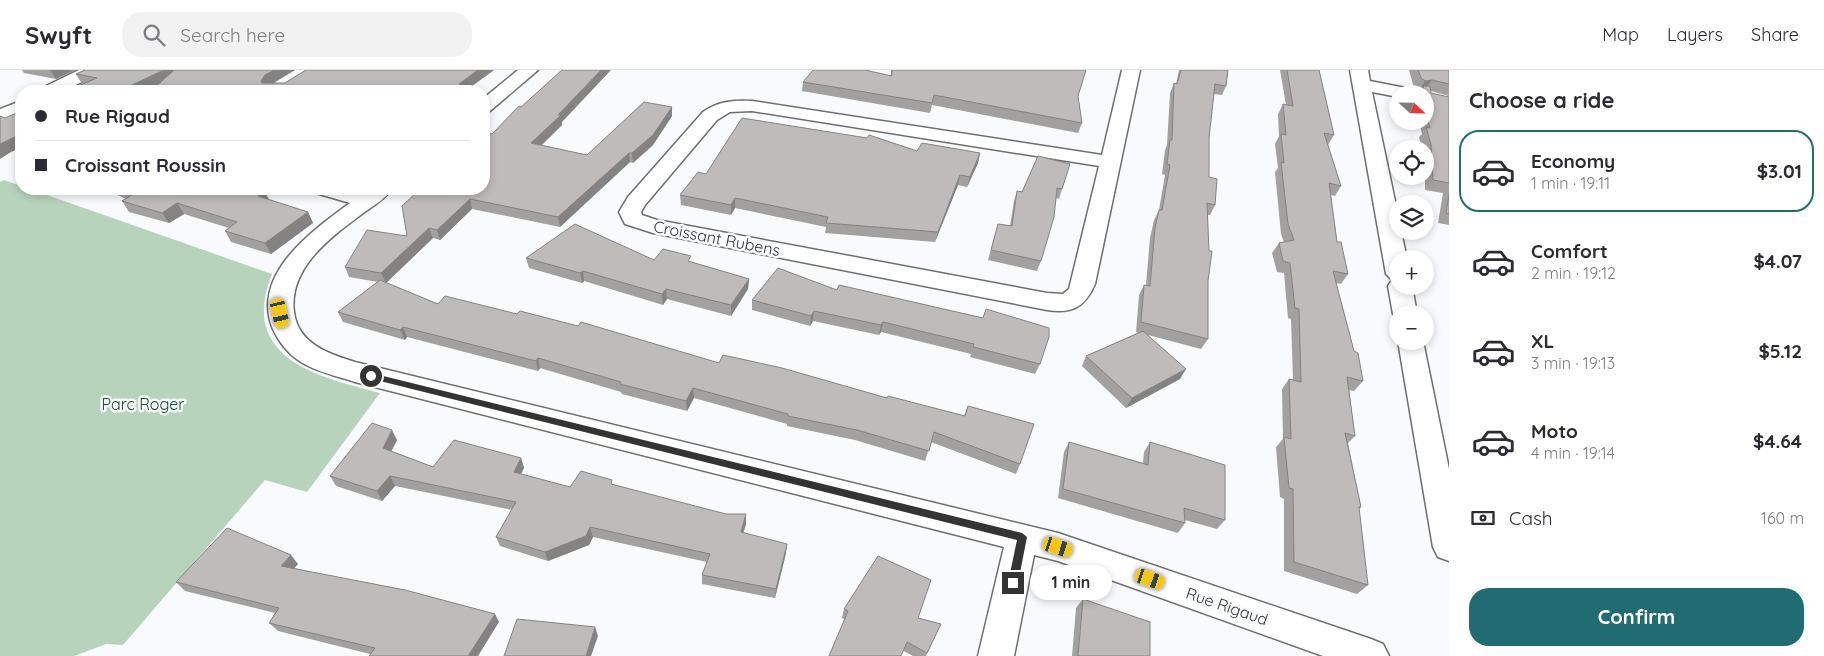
<!DOCTYPE html>
<meta charset="utf-8">
<style>
:root{--surface:#fff;--page:#f2f2f3;--text:#2b2b33;--muted:#7c7c81;--line:#e1e1e2;--accent:#206c72}
body{margin:0;font-family:Quicksand,sans-serif;background:var(--page);color:var(--text);height:100vh;display:flex;flex-direction:column;font-size:19px;white-space:nowrap}
*{box-sizing:border-box;margin:0}
p{font-size:16px;color:var(--muted)}
.icon{flex:none;width:28px;height:28px;fill:none;stroke:currentColor;stroke-width:2;stroke-linecap:round;stroke-linejoin:round}
.map{position:relative;flex:1;overflow:hidden}
.drawer{display:flex;flex-direction:column;background:var(--surface);width:375px}
.drawer>*{flex:none}
.banner{position:absolute;left:15px;top:15px;width:475px;height:110px;border-radius:20px;box-shadow:0 2px 8px #0003;display:grid;align-content:center;height:110px;padding:0 20px;background:var(--surface)}
.needle{width:32px;rotate:112deg}
.controls{position:absolute;left:1389px;top:15px;display:grid;gap:10px}
.controls a{display:grid;place-items:center;width:45px;height:45px;border-radius:50%;background:var(--surface);box-shadow:0 2px 8px #0003;font-size:25px}
.end{position:absolute;width:22px;height:22px;margin:-11px;border:6px solid #343435;background:#fff;box-shadow:0 0 0 2px #fff}
.from{border-radius:50%}
.bubble{position:absolute;height:35px;border-radius:18px;background:var(--surface);box-shadow:0 2px 8px #0003;font-size:16px;font-weight:700;line-height:35px;text-align:center}
.car{position:absolute;width:15px;height:30px;margin:-15px -8px;border-radius:6px;box-shadow:0 0 4px 1px #0007;background:linear-gradient(#f5c518 24%,#345 0 40%,#f5c518 0 76%,#345 0 86%,#f5c518 0)}
.banner b{display:flex;align-items:center;gap:18px;height:48px;font-size:19px}
.banner b+b{border-top:1px solid var(--line)}
.banner i{width:12px;height:12px;background:var(--text)}
ul{padding:0;list-style:none}
li{display:flex;align-items:center;gap:15px;height:82px;margin:0 10px 8px;padding:0 10px;border:2px solid transparent;border-radius:20px}
li div{flex:1}
li b{display:block;font-size:19px}
li em{font-style:normal;font-weight:700}
li.active{border-color:var(--accent)}
li>.icon{width:45px;height:45px;stroke-width:1.5}
h2{padding:0 20px;font-size:22px;line-height:60px}
.pay{display:flex;align-items:center;gap:12px;height:55px;padding:0 20px;font-size:19px}
.pay p{margin-inline-start:auto}
.cta{display:flex;gap:10px;margin-top:auto;padding:10px 20px}
.cta a{flex:1;height:58px;border-radius:20px;background:var(--accent);color:#fff;font-size:20px;font-weight:700;line-height:58px;text-align:center}
header{display:flex;align-items:center;gap:30px;box-sizing:border-box;height:70px;padding:0 25px;background:var(--surface);border-bottom:1px solid var(--line)}
header strong{font-size:24px}
nav{display:flex;gap:28px;margin-inline-start:auto;font-size:18px}
.search{width:350px;height:45px;background:var(--page);display:flex;align-items:center;gap:12px;box-sizing:border-box;padding:0 18px;border-radius:20px;color:var(--muted);font-size:19px}
main{display:flex;flex:1;min-height:0}
.map>svg:first-child{display:block}
</style>
<header>
<strong>Swyft</strong>
<div class="search"><svg class="icon" aria-label="search" viewBox="0 0 24 24"><circle cx="10" cy="10" r="6"/><path d="M15 15l6 6"/></svg>Search here</div>
<nav><a>Map</a><a>Layers</a><a>Share</a></nav>
</header>
<main>
<div class="map">
<svg width="1449" height="586" viewBox="0 0 1449 586">
<rect width="100%" height="100%" fill="#f9fafd"/>
<path fill="#b8d3bc" d="M 4,110 L 21,116 L 21,119 L 30,119 L 272,204 C 238,289 318,307 380,323 L 307,422 L 265,410 L 123,575 L 106,574 L 74,586 L 0,586 L 0,112 Z"/>
<g fill="none" stroke-linecap="round" stroke-linejoin="round">
<g stroke="#6d6e71" stroke-width="3">
<path id="minor" d="M 79,0 L 102,0 L 99,4 L 63,21 L 41,21 L 44,17 Z
M 518,0 L 538,0 L 490,41 L 484,42 L 484,28 Z
M 1122,0 L 1140,0 L 1095,214 C 1085,237 1072,244 1047,240 L 653,163 L 625,154 L 619,142 L 628,127 L 703,42 C 718,31 735,30 752,31 L 1102,85 ZM 752,41 L 1099,96 L 1069,219 L 1063,224 L 1047,223 L 657,150 L 642,145 L 641,142 L 645,135 L 717,50 L 730,42 Z
M 1350,0 L 1368,0 L 1370,11 L 1416,20 L 1419,24 L 1398,24 L 1398,27 L 1372,22 L 1398,145 L 1398,161 L 1401,161 L 1407,189 L 1398,189 L 1398,216 L 1412,216 L 1417,244 L 1398,244 L 1398,250 L 1393,244 L 1388,216 L 1392,210 L 1386,204 Z
M 21,31 L 21,43 L 0,52 L 0,39 Z
M 313,119 L 346,119 L 363,124 L 369,119 L 392,119 C 386,128 375,135 366,141 C 334,165 288,196 294,242 C 298,274 329,284 355,292 L 1058,463 L 1371,569 L 1383,574 L 1389,586 L 1323,586 L 1058,491 L 1034,485 L 1014,586 L 978,586 L 1004,477 L 355,312 C 337,306 317,302 301,292 C 288,284 278,271 272,257 C 252,203 313,160 350,133 L 316,123 Z
M 1398,271 L 1423,271 L 1449,399 L 1449,491 L 1438,487 L 1433,477 Z"/>
</g>
<use href="#minor" fill="#fff" fill-rule="evenodd"/>
</g>
<path fill="#a3a1a0" d="M 22,0 L 75,0 L 56,9 L 24,3 Z
M 84,0 L 295,0 L 274,13 L 285,13 L 306,0 L 494,0 L 465,21 L 151,21 L 157,16 L 146,21 L 66,21 L 82,14 L 76,4 Z
M 891,0 L 1086,0 L 1078,26 L 1082,53 L 1078,63 L 932,35 L 930,43 L 802,21 L 803,12 L 891,6 Z
M 1179,0 L 1228,0 L 1226,16 L 1222,25 L 1214,24 L 1209,68 L 1209,107 L 1215,135 L 1210,145 L 1208,145 L 1208,269 L 1201,279 L 1148,265 L 1180,309 L 1126,338 L 1082,296 L 1086,286 L 1138,263 L 1136,262 L 1139,225 L 1144,215 L 1146,215 L 1150,168 L 1154,150 L 1159,140 L 1165,105 L 1162,104 L 1165,80 L 1167,75 L 1170,23 L 1174,13 L 1176,14 Z
M 1280,0 L 1319,0 L 1334,65 L 1328,75 L 1341,116 L 1335,126 L 1331,125 L 1337,172 L 1348,204 L 1341,214 L 1336,213 L 1354,281 L 1363,311 L 1354,321 L 1349,320 L 1355,366 L 1348,373 L 1361,437 L 1359,439 L 1368,515 L 1357,524 L 1284,501 L 1284,429 L 1280,427 L 1276,377 L 1283,369 L 1282,319 L 1289,309 L 1293,310 L 1291,249 L 1288,248 L 1284,203 L 1277,202 L 1272,183 L 1279,173 L 1284,172 L 1281,164 L 1275,102 L 1278,98 L 1275,74 L 1279,66 L 1278,44 L 1283,34 L 1286,35 Z
M 1409,0 L 1449,0 L 1449,26 L 1431,21 L 1431,23 L 1449,27 L 1449,155 L 1438,153 L 1443,123 L 1425,120 L 1425,79 L 1422,79 L 1419,67 L 1422,64 L 1419,51 L 1425,51 L 1425,24 L 1418,24 L 1420,21 L 1419,21 L 1414,18 Z
M 672,46 L 653,75 L 633,93 L 630,92 L 560,157 L 472,139 L 440,170 L 433,168 L 386,213 L 438,234 L 517,244 L 719,293 L 887,328 L 964,346 L 968,336 L 1020,394 L 1016,404 L 931,372 L 925,391 L 855,370 L 787,356 L 787,354 L 694,328 L 687,341 L 622,324 L 621,322 L 540,298 L 538,301 L 407,267 L 405,270 L 343,252 L 338,242 L 378,212 L 349,207 L 345,197 L 407,166 L 492,64 L 562,52 L 562,55 L 541,76 L 587,85 Z
M 917,81 L 980,83 L 978,93 L 967,117 L 958,115 L 935,172 L 825,163 L 826,157 L 735,138 L 731,145 L 681,135 L 680,125 L 706,104 Z
M 1038,86 L 1062,119 L 1059,129 L 1056,128 L 1041,191 L 1037,201 L 988,190 L 998,154 L 1010,156 L 1014,131 L 1017,121 L 1022,122 Z
M 105,119 L 255,119 L 269,130 L 308,142 L 313,153 L 271,184 L 231,172 L 225,161 L 229,158 L 184,144 L 169,153 L 129,142 L 122,131 L 126,129 Z
M 526,188 L 654,190 L 691,192 L 749,209 L 748,219 L 731,246 L 667,229 L 663,235 L 584,211 L 582,213 L 529,198 Z
M 837,220 L 983,248 L 1040,294 L 1035,304 L 970,287 L 971,284 L 881,262 L 879,265 L 813,251 L 810,256 L 752,240 L 752,230 Z
M 397,370 L 391,381 L 433,397 L 521,388 L 524,398 L 521,404 L 570,417 L 613,414 L 746,454 L 743,462 L 786,483 L 775,528 L 702,514 L 702,505 L 707,492 L 593,467 L 589,475 L 548,491 L 500,476 L 496,467 L 512,440 L 395,416 L 382,431 L 336,416 L 330,406 Z
M 1069,372 L 1143,393 L 1144,382 L 1150,372 L 1225,450 L 1217,459 L 1185,450 L 1185,453 L 1178,463 L 1058,428 L 1064,382 Z
M 298,494 L 294,498 L 499,552 L 370,584 L 278,561 L 269,553 L 275,543 L 185,521 L 176,512 Z
M 1083,529 L 1150,586 L 1072,586 L 1076,538 Z
M 844,539 L 918,548 L 941,554 L 926,586 L 913,586 L 842,548 Z"/>
<path fill="#858382" d="M 50,0 L 75,0 L 56,9 Z
M 164,0 L 190,0 L 146,21 L 119,21 Z
M 274,0 L 295,0 L 269,15 L 265,21 L 261,11 L 265,5 Z
M 478,0 L 494,0 L 465,21 L 454,21 L 459,14 Z
M 601,0 L 611,0 L 562,52 L 562,55 L 533,83 L 531,73 Z
M 1432,10 L 1425,19 L 1423,16 L 1420,21 L 1419,21 L 1425,11 Z
M 354,18 L 356,21 L 349,21 Z
M 672,37 L 672,46 L 653,75 L 633,93 L 632,83 Z
M 21,64 L 21,78 L 11,82 L 0,89 L 0,74 Z
M 629,83 L 630,92 L 560,157 L 558,147 Z
M 980,83 L 978,93 L 967,117 L 970,107 Z
M 960,105 L 958,115 L 935,172 L 938,162 Z
M 265,122 L 271,133 L 258,126 Z
M 735,128 L 735,138 L 731,145 L 731,135 Z
M 470,129 L 472,139 L 440,170 L 437,160 Z
M 177,133 L 184,144 L 169,153 L 162,143 Z
M 308,142 L 313,153 L 271,184 L 265,173 Z
M 429,158 L 433,168 L 386,213 L 381,203 Z
M 583,201 L 584,211 L 582,213 L 580,203 Z
M 749,209 L 748,219 L 731,246 L 731,235 Z
M 666,219 L 667,229 L 663,235 L 662,224 Z
M 814,241 L 813,251 L 810,256 L 811,246 Z
M 883,252 L 881,262 L 879,265 L 881,255 Z
M 403,257 L 407,267 L 405,270 L 400,260 Z
M 538,288 L 540,298 L 538,301 L 536,291 Z
M 1186,299 L 1180,309 L 1126,338 L 1132,328 Z
M 693,318 L 694,328 L 687,341 L 686,331 Z
M 392,360 L 397,370 L 388,388 L 383,378 Z
M 521,388 L 524,398 L 517,412 L 514,402 Z
M 390,406 L 395,416 L 382,431 L 377,421 Z
M 746,444 L 746,454 L 741,471 L 741,462 Z
M 590,457 L 593,467 L 589,475 L 548,491 L 545,482 Z
M 787,474 L 786,483 L 775,528 L 776,519 Z
M 291,485 L 298,494 L 288,505 L 281,496 Z
M 495,544 L 499,552 L 478,586 L 468,586 Z
M 595,557 L 598,566 L 591,586 L 586,586 Z"/>
<path fill="#bebbba" stroke="#858382" d="M 85,0 L 164,0 L 119,21 L 66,21 L 97,8 L 76,4 Z
M 174,0 L 274,0 L 265,5 L 261,11 L 262,13 L 285,13 L 306,0 L 478,0 L 459,14 L 464,15 L 454,21 L 370,21 L 354,18 L 349,21 L 151,21 Z
M 562,0 L 601,0 L 558,45 L 561,45 L 531,73 L 587,85 L 644,32 L 672,37 L 653,65 L 632,83 L 629,83 L 558,147 L 470,129 L 437,160 L 429,158 L 381,203 L 345,197 L 367,160 L 407,166 L 402,136 L 420,119 L 484,119 L 484,67 L 488,63 L 492,64 L 519,36 L 521,37 Z
M 813,0 L 865,0 L 892,6 L 892,0 L 1086,0 L 1078,26 L 1082,53 L 934,25 L 932,33 L 803,12 Z
M 1181,0 L 1228,0 L 1226,16 L 1215,14 L 1209,68 L 1209,107 L 1217,109 L 1215,135 L 1207,133 L 1209,181 L 1212,181 L 1208,211 L 1208,269 L 1141,252 L 1144,215 L 1150,216 L 1155,158 L 1159,140 L 1162,140 L 1170,95 L 1167,94 L 1170,70 L 1172,70 L 1174,13 L 1177,14 Z
M 1287,0 L 1319,0 L 1334,65 L 1324,63 L 1341,116 L 1329,113 L 1337,172 L 1341,172 L 1348,204 L 1333,201 L 1354,281 L 1358,283 L 1363,311 L 1347,307 L 1355,366 L 1345,363 L 1361,437 L 1359,437 L 1368,515 L 1294,492 L 1293,419 L 1289,418 L 1284,367 L 1291,369 L 1289,309 L 1301,312 L 1299,239 L 1295,238 L 1290,193 L 1283,191 L 1279,173 L 1294,170 L 1288,154 L 1281,92 L 1284,93 L 1281,64 L 1286,65 L 1283,34 L 1293,36 Z
M 1418,0 L 1449,0 L 1449,14 L 1432,10 L 1425,11 L 1421,8 Z
M 1423,16 L 1430,16 L 1431,23 L 1449,27 L 1449,113 L 1433,110 L 1431,75 L 1426,57 L 1430,58 L 1425,40 L 1425,30 L 1427,30 Z
M 21,41 L 21,64 L 0,74 L 0,46 L 5,48 Z
M 742,48 L 867,68 L 869,65 L 917,81 L 922,73 L 980,83 L 970,107 L 960,105 L 938,162 L 826,153 L 828,147 L 735,128 L 731,135 L 680,125 L 698,102 L 706,104 Z
M 1038,86 L 1070,94 L 1062,119 L 1057,118 L 1054,147 L 1041,191 L 991,180 L 998,154 L 1012,156 L 1017,121 L 1022,122 Z
M 121,119 L 255,119 L 265,122 L 258,126 L 308,142 L 265,173 L 225,161 L 237,152 L 177,133 L 162,143 L 122,131 L 133,124 Z
M 1449,125 L 1449,144 L 1446,143 Z
M 575,154 L 654,190 L 663,179 L 691,186 L 688,191 L 749,209 L 731,235 L 666,219 L 662,224 L 583,201 L 580,203 L 526,188 Z
M 778,198 L 837,220 L 839,215 L 983,248 L 986,239 L 1049,258 L 1049,267 L 1040,294 L 973,277 L 974,274 L 883,252 L 881,255 L 814,241 L 811,246 L 752,230 Z
M 380,210 L 438,234 L 445,226 L 517,244 L 520,241 L 578,256 L 581,252 L 719,293 L 723,285 L 782,298 L 887,328 L 888,326 L 965,346 L 968,336 L 1034,354 L 1020,394 L 934,362 L 929,381 L 857,360 L 788,346 L 788,344 L 693,318 L 686,331 L 620,314 L 621,312 L 538,288 L 536,291 L 403,257 L 400,260 L 338,242 Z
M 1143,261 L 1186,299 L 1132,328 L 1086,286 Z
M 372,353 L 392,360 L 383,378 L 433,397 L 454,370 L 521,388 L 514,402 L 570,417 L 581,401 L 612,410 L 611,414 L 726,444 L 746,444 L 741,462 L 787,474 L 776,519 L 702,505 L 710,484 L 590,457 L 586,466 L 545,482 L 496,467 L 516,432 L 390,406 L 377,421 L 330,406 Z
M 1069,372 L 1148,395 L 1150,372 L 1225,395 L 1225,450 L 1184,438 L 1185,453 L 1063,419 Z
M 227,458 L 291,485 L 281,496 L 405,520 L 495,544 L 468,586 L 369,586 L 375,578 L 269,553 L 279,538 L 176,512 Z
M 878,486 L 931,510 L 918,548 L 941,554 L 927,583 L 907,572 L 901,586 L 829,586 L 848,541 L 844,539 Z
M 1083,529 L 1150,552 L 1150,586 L 1078,586 Z
M 517,549 L 595,557 L 586,586 L 504,586 Z"/>
<path fill="#343435" d="M 371,303 L 1022,463 L 1027,467 L 1018,513 L 1013,518 L 1008,513 L 1017,470 L 368,308 L 367,306 Z"/>
<g text-anchor="middle" stroke-width="5" stroke-linejoin="round" paint-order="stroke">
<g font-size="16" fill="#343435" stroke="#f9fafd">
<text transform="translate(717 168) rotate(11)" y="6">Croissant Rubens</text>
<text transform="translate(1227 536) rotate(19)" y="6">Rue Rigaud</text>
</g>
<g font-size="16" fill="#164d25" stroke="#f9fafd">
<text x="143" y="340">Parc Roger</text>
</g>
</g>
</svg>
<div class="controls">
<a><svg class="needle" viewBox="-14 -14 28 28"><path d="M0-13l5 13h-10z" fill="#e53935"/><path d="M0 13l5-13h-10z" fill="#7c7c81"/></svg></a>
<a><svg class="icon" aria-label="locate" viewBox="0 0 24 24"><circle cx="12" cy="12" r="6"/><path d="M12 2v4M12 18v4M2 12h4M18 12h4"/></svg></a>
<a><svg class="icon" aria-label="layers" viewBox="0 0 24 24"><path d="M12 4l9 5-9 5-9-5zM3 14l9 5 9-5"/></svg></a>
<a>+</a>
<a>−</a>
</div>
<i class="end from" style="left:371px;top:306px"></i>
<i class="end" style="left:1013px;top:513px"></i>
<div class="bubble" style="left:1030px;top:495px;width:82px">1 min</div>
<i class="car" style="left:280px;top:243px;rotate:167deg"></i>
<i class="car" style="left:1058px;top:477px;rotate:108deg"></i>
<i class="car" style="left:1150px;top:509px;rotate:109deg"></i>
<div class="banner">
<b><i class="from"></i>Rue Rigaud</b>
<b><i></i>Croissant Roussin</b>
</div>
</div>
<section class="drawer">
<h2>Choose a ride</h2>
<ul>
<li class="active"><svg class="icon" aria-label="car" viewBox="0 0 24 24"><path d="M5 17H2v-5l4-1 3-4h7l3 4 3 1v5h-3M9 17h6M6 11h13"/><circle cx="7" cy="17" r="2"/><circle cx="17" cy="17" r="2"/></svg><div><b>Economy</b><p>1 min · 19:11</p></div><em>$3.01</em></li>
<li><svg class="icon" aria-label="car" viewBox="0 0 24 24"><path d="M5 17H2v-5l4-1 3-4h7l3 4 3 1v5h-3M9 17h6M6 11h13"/><circle cx="7" cy="17" r="2"/><circle cx="17" cy="17" r="2"/></svg><div><b>Comfort</b><p>2 min · 19:12</p></div><em>$4.07</em></li>
<li><svg class="icon" aria-label="car" viewBox="0 0 24 24"><path d="M5 17H2v-5l4-1 3-4h7l3 4 3 1v5h-3M9 17h6M6 11h13"/><circle cx="7" cy="17" r="2"/><circle cx="17" cy="17" r="2"/></svg><div><b>XL</b><p>3 min · 19:13</p></div><em>$5.12</em></li>
<li><svg class="icon" aria-label="car" viewBox="0 0 24 24"><path d="M5 17H2v-5l4-1 3-4h7l3 4 3 1v5h-3M9 17h6M6 11h13"/><circle cx="7" cy="17" r="2"/><circle cx="17" cy="17" r="2"/></svg><div><b>Moto</b><p>4 min · 19:14</p></div><em>$4.64</em></li>
</ul>
<div class="pay"><svg class="icon" aria-label="cash" viewBox="0 0 24 24"><path d="M3 7h18v10H3z"/><circle cx="12" cy="12" r="2"/></svg>Cash<p>160 m</p></div>
<div class="cta"><a>Confirm</a></div>
</section>
</main>
